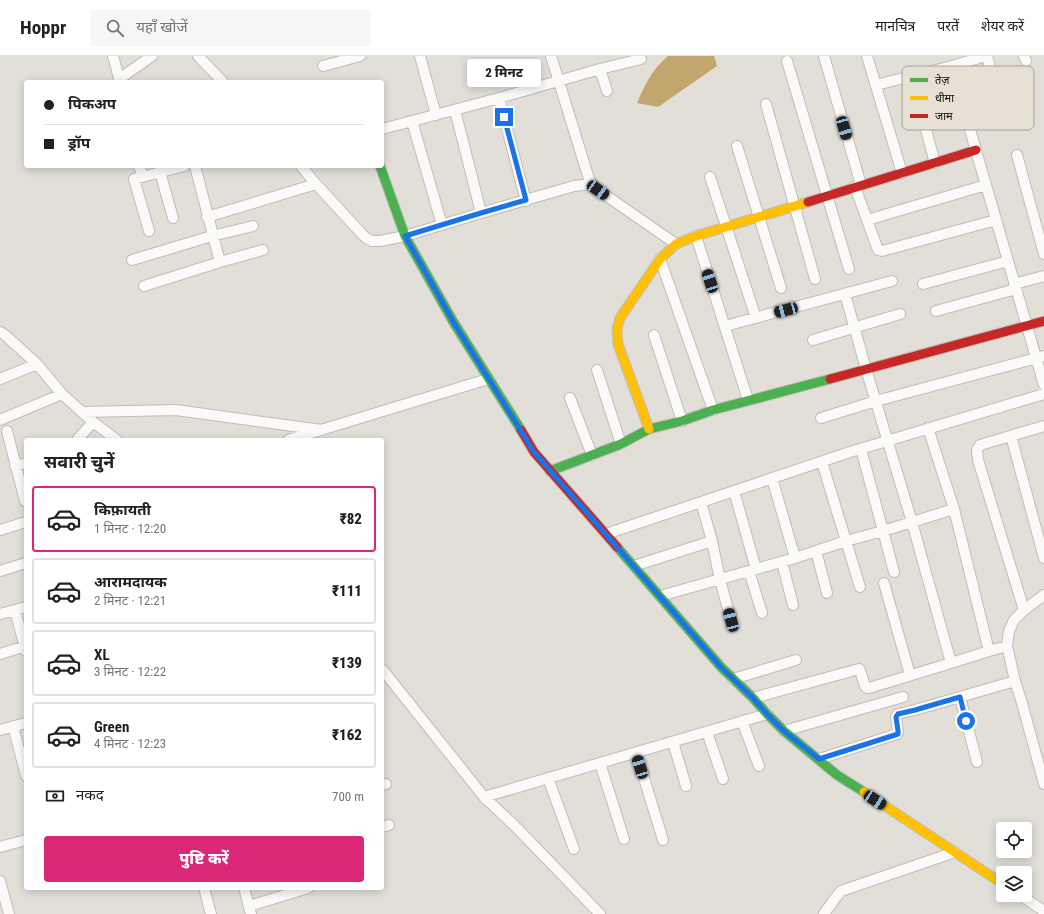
<!DOCTYPE html>
<html lang="hi">
<meta charset="utf-8">
<style>
:root{--surface:#fff;--page:#f6f6f6;--text:#202124;--muted:#757577;--line:#e0e0e0;--accent:#db2777}
body{margin:0;font-family:"Roboto Condensed","Noto Sans Devanagari",sans-serif;background:var(--page);color:var(--text);height:100vh;display:flex;flex-direction:column;font-size:15px;white-space:nowrap}
*{box-sizing:border-box;margin:0}
p{font-size:13px;color:var(--muted)}
.icon{flex:none;width:22px;height:22px;fill:none;stroke:currentColor;stroke-width:2;stroke-linecap:round;stroke-linejoin:round}
.map{position:relative;flex:1;overflow:hidden}
.side{position:absolute;left:24px;top:382px;width:360px;height:452px;display:flex;flex-direction:column;background:var(--surface);border-radius:4px;box-shadow:0 2px 10px #0003}
.side>*{flex:none}
.hud{position:absolute;left:24px;top:24px;width:360px;height:88px;border-radius:4px;box-shadow:0 2px 10px #0003;display:grid;align-content:center;height:88px;padding:0 20px;background:var(--surface)}
.buttons{position:absolute;left:996px;top:766px;display:grid;gap:8px}
.buttons a{display:grid;place-items:center;width:36px;height:36px;border-radius:4px;background:var(--surface);box-shadow:0 2px 10px #0003;font-size:20px}
.end{position:absolute;width:18px;height:18px;margin:-9px;border:5px solid #1a73e8;background:#fff;box-shadow:0 0 0 2px #fff}
.from{border-radius:50%}
.bubble{position:absolute;height:28px;border-radius:4px;background:var(--surface);box-shadow:0 2px 10px #0003;font-size:13px;font-weight:800;line-height:28px;text-align:center}
.car{position:absolute;width:12px;height:24px;margin:-12px -6px;border-radius:5px;box-shadow:0 0 3px 1px #0007;background:linear-gradient(#222 24%,#8ab4d8 0 40%,#222 0 76%,#8ab4d8 0 86%,#222 0)}
.hud b{display:flex;align-items:center;gap:14px;height:38px;font-size:15px}
.hud b+b{border-top:1px solid var(--line)}
.hud i{width:10px;height:10px;background:var(--text)}
ul{padding:0;list-style:none}
li{display:flex;align-items:center;gap:12px;height:66px;margin:0 8px 6px;padding:0 12px;border:2px solid var(--line);border-radius:4px}
li div{flex:1}
li b{display:block;font-size:15px}
li em{font-style:normal;font-weight:800}
li.selected{border-color:var(--accent)}
li>.icon{width:36px;height:36px;stroke-width:1.5}
h2{padding:0 20px;font-size:18px;line-height:48px}
.pay{display:flex;align-items:center;gap:10px;height:44px;padding:0 20px;font-size:15px}
.pay p{margin-inline-start:auto}
.button{display:flex;gap:8px;margin-top:auto;padding:8px 20px}
.button a{flex:1;height:46px;border-radius:4px;background:var(--accent);color:#fff;font-size:16px;font-weight:800;line-height:46px;text-align:center}
header{display:flex;align-items:center;gap:24px;box-sizing:border-box;height:56px;padding:0 20px;background:var(--surface);border-bottom:1px solid var(--line)}
header strong{font-size:19px}
nav{display:flex;gap:22px;margin-inline-start:auto;font-size:14px}
.search{width:280px;height:36px;background:var(--page);display:flex;align-items:center;gap:10px;box-sizing:border-box;padding:0 14px;border-radius:4px;color:var(--muted);font-size:15px}
.map>svg:first-child{display:block}
</style>
<header>
<strong>Hoppr</strong>
<div class="search"><svg class="icon" aria-label="search" viewBox="0 0 24 24"><circle cx="10" cy="10" r="6"/><path d="M15 15l6 6"/></svg>यहाँ खोजें</div>
<nav><a>मानचित्र</a><a>परतें</a><a>शेयर करें</a></nav>
</header>
<div class="map">
<svg width="1044" height="858" viewBox="0 0 1044 858">
<rect width="100%" height="100%" fill="#e2dfd9"/>
<path fill="#c2a66d" d="M 668,0 L 714,0 L 717,10 L 658,51 L 637,47 C 646,27 651,15 668,0 Z"/>
<g fill="none" stroke-linecap="round" stroke-linejoin="round">
<g stroke="#bfbdb8" stroke-width="12">
<path id="street" d="M 113,0 L 120,26
M 198,0 L 223,26
M 420,0 L 436,59
M 551,0 L 589,123 L 592,128 L 598,134 L 676,188
M 824,0 L 861,129
M 867,0 L 902,117
M 987,0 L 991,15
M 1024,0 L 1026,5
M 787,5 L 849,213
M 323,10 L 360,0
M 600,13 L 607,35
M 119,23 L 152,0
M 876,29 L 952,10 L 986,0
M 959,36 L 1044,329
M 499,42 L 526,145
M 918,44 L 935,107
M 766,48 L 815,223
M 455,54 L 481,157
M 412,65 L 442,169
M 382,73 L 499,42 L 600,13 L 641,3
M 737,90 L 781,232
M 1017,99 L 1044,198
M 139,110 L 143,121
M 195,110 L 220,206
M 301,110 L 316,128 L 362,178 L 366,182 L 372,185 L 380,185 L 405,180 L 481,157 L 574,130 L 592,128
M 160,116 L 173,162
M 710,121 L 756,262
M 855,131 L 878,194 L 882,195 L 996,164
M 207,161 L 316,128
M 867,164 L 986,129
M 149,175 L 134,123 L 184,110
M 696,180 L 748,344
M 660,203 L 713,354
M 132,204 L 212,180 L 253,170
M 923,228 L 1008,205
M 1014,228 L 1044,220
M 144,230 L 220,206 L 263,194
M 845,238 L 866,313 L 912,466 L 951,607
M 936,255 L 1016,233
M 725,270 L 892,225
M 0,276 L 5,279 L 37,308 L 62,338 L 93,366 L 117,384
M 654,279 L 682,365
M 813,284 L 900,258
M 597,314 L 621,388
M 0,323 L 37,308
M 570,342 L 592,399
M 82,356 L 176,354 L 322,374
M 821,362 L 876,345 L 1044,300
M 0,364 L 62,338
M 7,375 L 25,445
M 1011,380 L 1044,502
M 77,384 L 93,366
M 288,384 L 488,323
M 861,393 L 894,516
M 822,406 L 860,531
M 15,410 L 26,407
M 772,422 L 795,502
M 734,435 L 756,513
M 701,446 L 712,485 L 720,524 L 731,564
M 0,474 L 26,466
M 606,478 L 850,396 L 1044,338
M 816,495 L 827,537
M 782,506 L 793,549
M 634,510 L 712,485
M 0,515 L 26,507
M 749,515 L 762,557
M 884,527 L 910,619
M 1044,539 L 1024,554 L 1014,564 L 1009,575 L 1007,590 L 1015,625 L 1022,647 L 1044,728
M 660,540 L 795,502 L 846,485 L 883,475 L 954,453
M 15,554 L 26,595
M 1024,554 L 978,404 L 977,394 L 980,389 L 1044,370
M 0,558 L 26,551
M 989,595 L 1007,590
M 0,598 L 26,590
M 382,613 L 484,741 L 513,768 L 600,858
M 733,623 L 796,604
M 960,641 L 977,706
M 753,642 L 859,613 L 860,614 L 865,630 L 867,632 L 869,632 L 951,607 L 989,595 L 954,453 L 928,372
M 742,665 L 759,710
M 13,670 L 26,720
M 0,674 L 26,667
M 784,675 L 903,641
M 707,676 L 723,723
M 673,686 L 686,730
M 636,696 L 663,784
M 819,703 L 897,678 L 898,675 L 896,661 L 898,658 L 915,654 L 1015,625
M 600,707 L 624,783
M 548,722 L 574,793
M 382,729 L 386,728
M 484,741 L 767,658
M 382,771 L 389,769
M 0,791 L 26,784
M 0,825 L 9,858
M 204,832 L 211,858
M 244,832 L 251,858
M 1020,839 L 1044,855
M 249,850 L 308,832
M 824,858 L 836,841 L 841,835 L 955,796"/>
</g>
<g stroke="#bfbdb8" stroke-width="11">
<path id="fast" d="M 380,110 L 405,180 L 454,267 L 521,374
M 550,415 L 621,388 L 649,373 L 682,365 L 713,354 L 830,323
M 617,491 L 721,611 L 753,642 L 767,658 L 784,675 L 837,719 L 864,736"/>
</g>
<g stroke="#bfbdb8" stroke-width="11">
<path id="slow" d="M 649,373 L 618,288 L 617,273 L 620,262 L 660,203 L 676,188 L 696,180 L 808,146
M 864,736 L 1003,828"/>
</g>
<g stroke="#bfbdb8" stroke-width="11">
<path id="jam" d="M 808,146 L 976,94
M 830,323 L 1044,265
M 521,374 L 534,396 L 617,491"/>
</g>
<use href="#street" stroke="#fbfaf9" stroke-width="10"/>
<use href="#fast" stroke="#4caf50" stroke-width="9"/>
<use href="#slow" stroke="#ffc107" stroke-width="9"/>
<use href="#jam" stroke="#c62828" stroke-width="9"/>
</g>
<g fill="none" stroke-linecap="round" stroke-linejoin="round">
<path stroke="#1a73e8" stroke-width="5" d="M 504,61 L 526,144 L 481,157 L 405,180 L 454,267 L 534,396 L 624,499 L 721,611 L 753,642 L 767,658 L 784,675 L 819,703 L 898,678 L 898,675 L 896,661 L 898,658 L 915,654 L 960,641 L 966,665"/>
</g>
<rect x="902" y="10" width="132" height="64" rx="6" fill="#e6e0d5" stroke="#a5a098" stroke-width="1"/>
<rect x="910" y="22" width="18" height="4" fill="#4caf50"/>
<rect x="910" y="40" width="18" height="4" fill="#ffc107"/>
<rect x="910" y="58" width="18" height="4" fill="#c62828"/>
<g font-size="11" fill="#0d0b08">
<text x="935" y="28">तेज़</text>
<text x="935" y="46">धीमा</text>
<text x="935" y="64">जाम</text>
</g>
</svg>
<div class="buttons">
<a><svg class="icon" aria-label="locate" viewBox="0 0 24 24"><circle cx="12" cy="12" r="6"/><path d="M12 2v4M12 18v4M2 12h4M18 12h4"/></svg></a>
<a><svg class="icon" aria-label="layers" viewBox="0 0 24 24"><path d="M12 4l9 5-9 5-9-5zM3 14l9 5 9-5"/></svg></a>
</div>
<i class="end from" style="left:966px;top:665px"></i>
<i class="end" style="left:504px;top:61px"></i>
<div class="bubble" style="left:467px;top:3px;width:74px">2 मिनट</div>
<i class="car" style="left:844px;top:72px;rotate:164deg"></i>
<i class="car" style="left:598px;top:134px;rotate:125deg"></i>
<i class="car" style="left:710px;top:225px;rotate:342deg"></i>
<i class="car" style="left:786px;top:254px;rotate:255deg"></i>
<i class="car" style="left:731px;top:564px;rotate:345deg"></i>
<i class="car" style="left:640px;top:711px;rotate:343deg"></i>
<i class="car" style="left:875px;top:744px;rotate:123deg"></i>
<div class="hud">
<b><i class="from"></i>पिकअप</b>
<b><i></i>ड्रॉप</b>
</div>
<section class="side">
<h2>सवारी चुनें</h2>
<ul>
<li class="selected"><svg class="icon" aria-label="car" viewBox="0 0 24 24"><path d="M5 17H2v-5l4-1 3-4h7l3 4 3 1v5h-3M9 17h6M6 11h13"/><circle cx="7" cy="17" r="2"/><circle cx="17" cy="17" r="2"/></svg><div><b>किफ़ायती</b><p>1 मिनट · 12:20</p></div><em>₹82</em></li>
<li><svg class="icon" aria-label="car" viewBox="0 0 24 24"><path d="M5 17H2v-5l4-1 3-4h7l3 4 3 1v5h-3M9 17h6M6 11h13"/><circle cx="7" cy="17" r="2"/><circle cx="17" cy="17" r="2"/></svg><div><b>आरामदायक</b><p>2 मिनट · 12:21</p></div><em>₹111</em></li>
<li><svg class="icon" aria-label="car" viewBox="0 0 24 24"><path d="M5 17H2v-5l4-1 3-4h7l3 4 3 1v5h-3M9 17h6M6 11h13"/><circle cx="7" cy="17" r="2"/><circle cx="17" cy="17" r="2"/></svg><div><b>XL</b><p>3 मिनट · 12:22</p></div><em>₹139</em></li>
<li><svg class="icon" aria-label="car" viewBox="0 0 24 24"><path d="M5 17H2v-5l4-1 3-4h7l3 4 3 1v5h-3M9 17h6M6 11h13"/><circle cx="7" cy="17" r="2"/><circle cx="17" cy="17" r="2"/></svg><div><b>Green</b><p>4 मिनट · 12:23</p></div><em>₹162</em></li>
</ul>
<div class="pay"><svg class="icon" aria-label="cash" viewBox="0 0 24 24"><path d="M3 7h18v10H3z"/><circle cx="12" cy="12" r="2"/></svg>नकद<p>700 m</p></div>
<div class="button"><a>पुष्टि करें</a></div>
</section>
</div>
